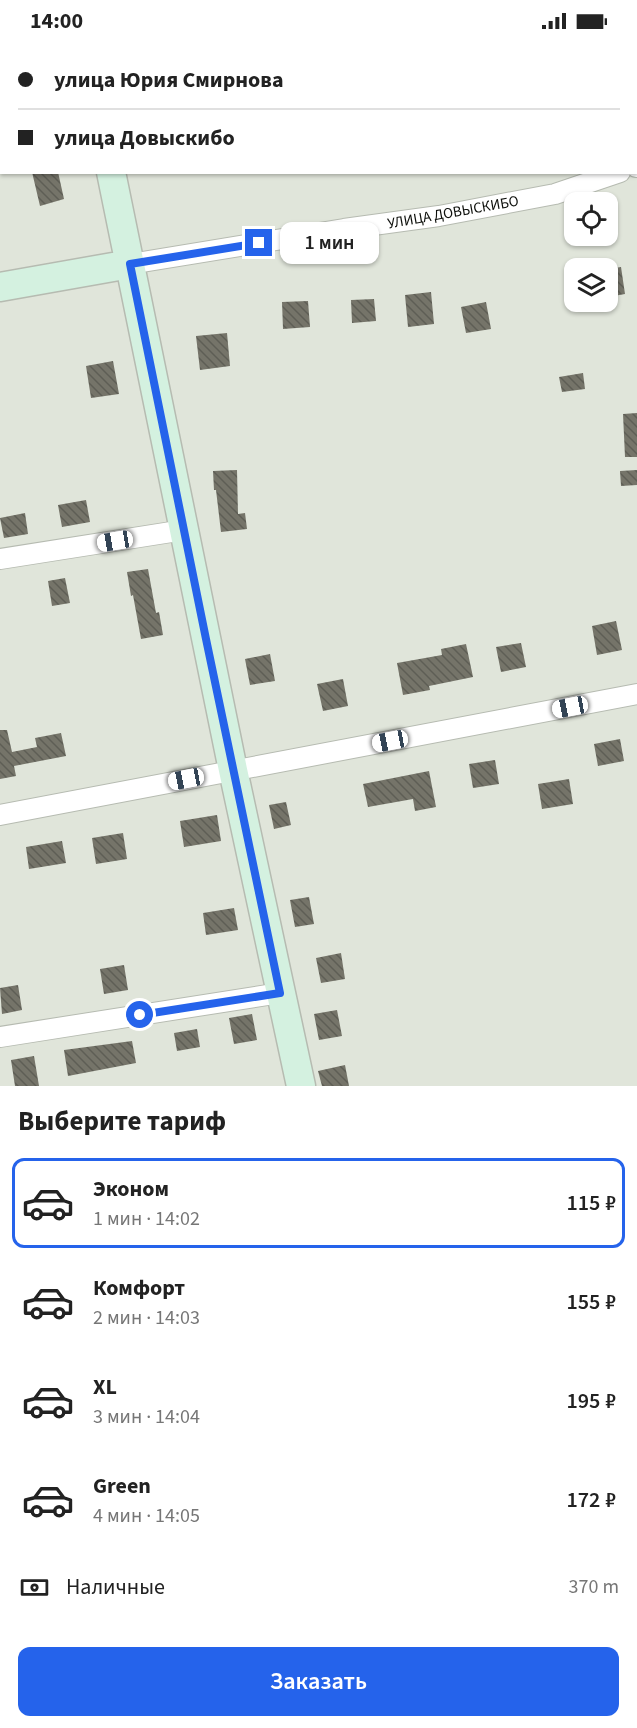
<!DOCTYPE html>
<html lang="ru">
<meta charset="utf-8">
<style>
:root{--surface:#fff;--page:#f6f6f6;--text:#222;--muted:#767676;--line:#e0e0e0;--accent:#2563eb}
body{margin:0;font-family:"Source Sans 3",sans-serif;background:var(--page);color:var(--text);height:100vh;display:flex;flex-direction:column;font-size:22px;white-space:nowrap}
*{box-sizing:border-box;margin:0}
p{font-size:20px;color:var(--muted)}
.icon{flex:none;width:33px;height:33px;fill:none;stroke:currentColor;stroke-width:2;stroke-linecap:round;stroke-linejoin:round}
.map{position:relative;height:1044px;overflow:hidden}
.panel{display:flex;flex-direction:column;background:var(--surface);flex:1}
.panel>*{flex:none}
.banner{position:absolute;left:0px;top:0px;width:638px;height:132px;box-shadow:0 2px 4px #0004;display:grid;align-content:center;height:132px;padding:0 18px;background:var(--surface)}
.buttons{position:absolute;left:564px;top:150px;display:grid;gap:12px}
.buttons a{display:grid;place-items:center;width:54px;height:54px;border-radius:12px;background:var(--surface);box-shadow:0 2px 4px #0004;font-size:30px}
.end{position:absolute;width:27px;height:27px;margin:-14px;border:8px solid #2563eb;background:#fff;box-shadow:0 0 0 3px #fff}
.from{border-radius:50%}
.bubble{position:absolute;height:42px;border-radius:12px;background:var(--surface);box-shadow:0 2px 4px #0004;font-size:20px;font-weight:600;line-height:42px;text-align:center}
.car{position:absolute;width:18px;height:36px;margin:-18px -9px;border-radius:8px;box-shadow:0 0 4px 2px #0007;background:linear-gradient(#fff 24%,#345 0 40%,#fff 0 76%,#345 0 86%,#fff 0)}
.banner b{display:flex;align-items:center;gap:21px;height:57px;font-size:22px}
.banner b+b{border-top:2px solid var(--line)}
.banner i{width:15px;height:15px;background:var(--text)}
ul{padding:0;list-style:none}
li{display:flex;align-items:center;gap:18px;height:90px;margin:0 12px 9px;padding:0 6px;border:3px solid transparent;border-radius:12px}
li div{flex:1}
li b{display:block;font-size:22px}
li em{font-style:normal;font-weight:600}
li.on{border-color:var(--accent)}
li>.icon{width:54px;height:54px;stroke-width:1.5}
h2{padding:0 18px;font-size:27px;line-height:72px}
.pay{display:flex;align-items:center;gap:15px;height:66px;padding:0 18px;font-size:22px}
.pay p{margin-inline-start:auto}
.action{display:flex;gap:12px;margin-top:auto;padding:12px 18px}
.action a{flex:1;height:69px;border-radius:12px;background:var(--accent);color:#fff;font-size:24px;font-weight:600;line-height:69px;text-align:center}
.status{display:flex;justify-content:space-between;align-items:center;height:42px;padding:0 30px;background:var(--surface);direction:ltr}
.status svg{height:16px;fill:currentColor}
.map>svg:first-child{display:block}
</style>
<div class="status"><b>14:00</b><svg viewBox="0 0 49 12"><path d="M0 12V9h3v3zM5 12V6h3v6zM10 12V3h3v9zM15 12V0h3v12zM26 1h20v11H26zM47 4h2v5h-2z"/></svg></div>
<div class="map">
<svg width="637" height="1044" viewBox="0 0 637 1044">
<defs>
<pattern id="building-back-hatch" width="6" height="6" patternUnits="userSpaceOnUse" patternTransform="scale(1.5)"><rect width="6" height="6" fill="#757469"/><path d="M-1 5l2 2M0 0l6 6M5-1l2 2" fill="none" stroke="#5e5e55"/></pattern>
</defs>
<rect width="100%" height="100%" fill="#e0e5da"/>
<path fill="url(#building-back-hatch)" d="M 32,130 L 58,130 L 64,157 L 40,164 Z
M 621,225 L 625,252 L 608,255 L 608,227 Z
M 431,250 L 434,282 L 408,285 L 405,253 Z
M 374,257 L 376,279 L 352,281 L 351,258 Z
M 308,259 L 310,285 L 283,287 L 282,260 Z
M 486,260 L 491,287 L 466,291 L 461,265 Z
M 227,291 L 230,324 L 200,328 L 196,294 Z
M 113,319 L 119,352 L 91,356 L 86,324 Z
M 583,331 L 585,347 L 562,350 L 559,335 Z
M 637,371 L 637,415 L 625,415 L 623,372 Z
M 237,428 L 238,472 L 245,471 L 247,487 L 221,490 L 216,448 L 214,448 L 213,429 Z
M 637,428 L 637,443 L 621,444 L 620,429 Z
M 86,458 L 90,480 L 62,485 L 58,463 Z
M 25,471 L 28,492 L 4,496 L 0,476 Z
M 148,527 L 156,571 L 159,570 L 163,593 L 141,597 L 133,553 L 131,554 L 127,530 Z
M 65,536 L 70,561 L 52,564 L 48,539 Z
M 616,579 L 622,608 L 597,613 L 592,584 Z
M 521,601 L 526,625 L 501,630 L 496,605 Z
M 466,602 L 473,635 L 429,644 L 430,648 L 403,653 L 397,621 L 442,613 L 441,607 Z
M 270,612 L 275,639 L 250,643 L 245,617 Z
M 343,637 L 348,664 L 323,669 L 317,642 Z
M 0,688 L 7,688 L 12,710 L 37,705 L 35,696 L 61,691 L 66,714 L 14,724 L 16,734 L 0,737 Z
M 620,697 L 624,719 L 598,724 L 594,702 Z
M 495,718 L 499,742 L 473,746 L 469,722 Z
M 429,729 L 436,765 L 415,769 L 413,757 L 368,765 L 363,742 Z
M 569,737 L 573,762 L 542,767 L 538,742 Z
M 286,760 L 291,783 L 274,787 L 269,763 Z
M 217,773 L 221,799 L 184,805 L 180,779 Z
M 123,791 L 127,817 L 96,822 L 92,796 Z
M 62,799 L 66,821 L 29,827 L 26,805 Z
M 309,855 L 314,882 L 295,885 L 290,858 Z
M 234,866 L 238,888 L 206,893 L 203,871 Z
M 341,911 L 345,937 L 321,941 L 316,916 Z
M 124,923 L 128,948 L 104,952 L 100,927 Z
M 18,943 L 22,968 L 2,972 L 0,946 Z
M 337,968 L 342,994 L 319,998 L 314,972 Z
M 252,972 L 257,998 L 234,1002 L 229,976 Z
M 197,987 L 200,1005 L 177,1009 L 174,991 Z
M 132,999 L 136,1021 L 68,1034 L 64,1008 Z
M 34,1014 L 39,1044 L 15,1044 L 11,1018 Z
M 345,1023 L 349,1044 L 322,1044 L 318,1029 Z"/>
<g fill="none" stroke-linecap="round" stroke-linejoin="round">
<g stroke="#b6bbb1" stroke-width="22">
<path id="street" d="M 636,125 L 637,125
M 130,222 L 344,187 L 439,174 L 555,152 L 620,130
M 0,517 L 184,488
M 0,773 L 637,652
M 0,995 L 280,951"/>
</g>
<g stroke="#b6bbb1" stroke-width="31">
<path id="secondary" d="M 83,0 L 84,2
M 111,130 L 233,728 L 301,1044
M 0,245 L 130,222"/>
</g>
<use href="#street" stroke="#fff" stroke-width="20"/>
<use href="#secondary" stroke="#d4f1e0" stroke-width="28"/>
</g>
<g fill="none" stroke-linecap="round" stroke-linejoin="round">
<path stroke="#2563eb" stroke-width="8" d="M 140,973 L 280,951 L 206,597 L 130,222 L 259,201"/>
</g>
<g text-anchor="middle" stroke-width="4.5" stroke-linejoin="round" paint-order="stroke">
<g font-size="15" fill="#0d0f0b" stroke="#fff">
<text transform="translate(453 170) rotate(-10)" y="5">УЛИЦА ДОВЫСКИБО</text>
</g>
</g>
</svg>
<div class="buttons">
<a><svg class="icon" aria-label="locate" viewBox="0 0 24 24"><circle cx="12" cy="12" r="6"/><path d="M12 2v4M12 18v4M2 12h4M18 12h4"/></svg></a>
<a><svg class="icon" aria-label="layers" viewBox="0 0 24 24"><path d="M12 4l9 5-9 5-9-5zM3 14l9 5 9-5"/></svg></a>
</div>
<i class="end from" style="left:140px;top:973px"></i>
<i class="end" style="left:259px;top:201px"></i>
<div class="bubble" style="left:280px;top:180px;width:99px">1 мин</div>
<i class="car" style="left:115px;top:499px;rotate:261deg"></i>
<i class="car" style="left:570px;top:665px;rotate:259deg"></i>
<i class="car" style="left:390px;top:699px;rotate:259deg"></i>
<i class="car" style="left:186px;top:737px;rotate:259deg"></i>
<div class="banner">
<b><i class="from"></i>улица Юрия Смирнова</b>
<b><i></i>улица Довыскибо</b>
</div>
</div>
<section class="panel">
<h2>Выберите тариф</h2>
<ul>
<li class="on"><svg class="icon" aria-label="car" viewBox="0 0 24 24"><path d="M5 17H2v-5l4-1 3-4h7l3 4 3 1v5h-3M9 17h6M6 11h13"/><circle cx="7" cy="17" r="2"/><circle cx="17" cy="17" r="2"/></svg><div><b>Эконом</b><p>1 мин · 14:02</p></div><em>115 ₽</em></li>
<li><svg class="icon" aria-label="car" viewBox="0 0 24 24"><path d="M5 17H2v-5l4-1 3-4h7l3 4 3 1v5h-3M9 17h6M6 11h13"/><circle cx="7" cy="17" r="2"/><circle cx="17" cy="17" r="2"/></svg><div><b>Комфорт</b><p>2 мин · 14:03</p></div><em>155 ₽</em></li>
<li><svg class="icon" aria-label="car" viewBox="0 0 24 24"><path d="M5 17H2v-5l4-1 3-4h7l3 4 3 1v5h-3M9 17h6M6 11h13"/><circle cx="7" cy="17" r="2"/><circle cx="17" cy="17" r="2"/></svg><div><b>XL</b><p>3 мин · 14:04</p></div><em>195 ₽</em></li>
<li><svg class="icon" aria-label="car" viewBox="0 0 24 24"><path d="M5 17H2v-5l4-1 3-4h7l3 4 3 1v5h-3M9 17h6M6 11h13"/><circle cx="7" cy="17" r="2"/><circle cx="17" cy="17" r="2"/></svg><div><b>Green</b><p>4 мин · 14:05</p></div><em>172 ₽</em></li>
</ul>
<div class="pay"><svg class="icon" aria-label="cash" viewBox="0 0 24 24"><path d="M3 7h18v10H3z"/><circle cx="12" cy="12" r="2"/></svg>Наличные<p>370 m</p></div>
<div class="action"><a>Заказать</a></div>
</section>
